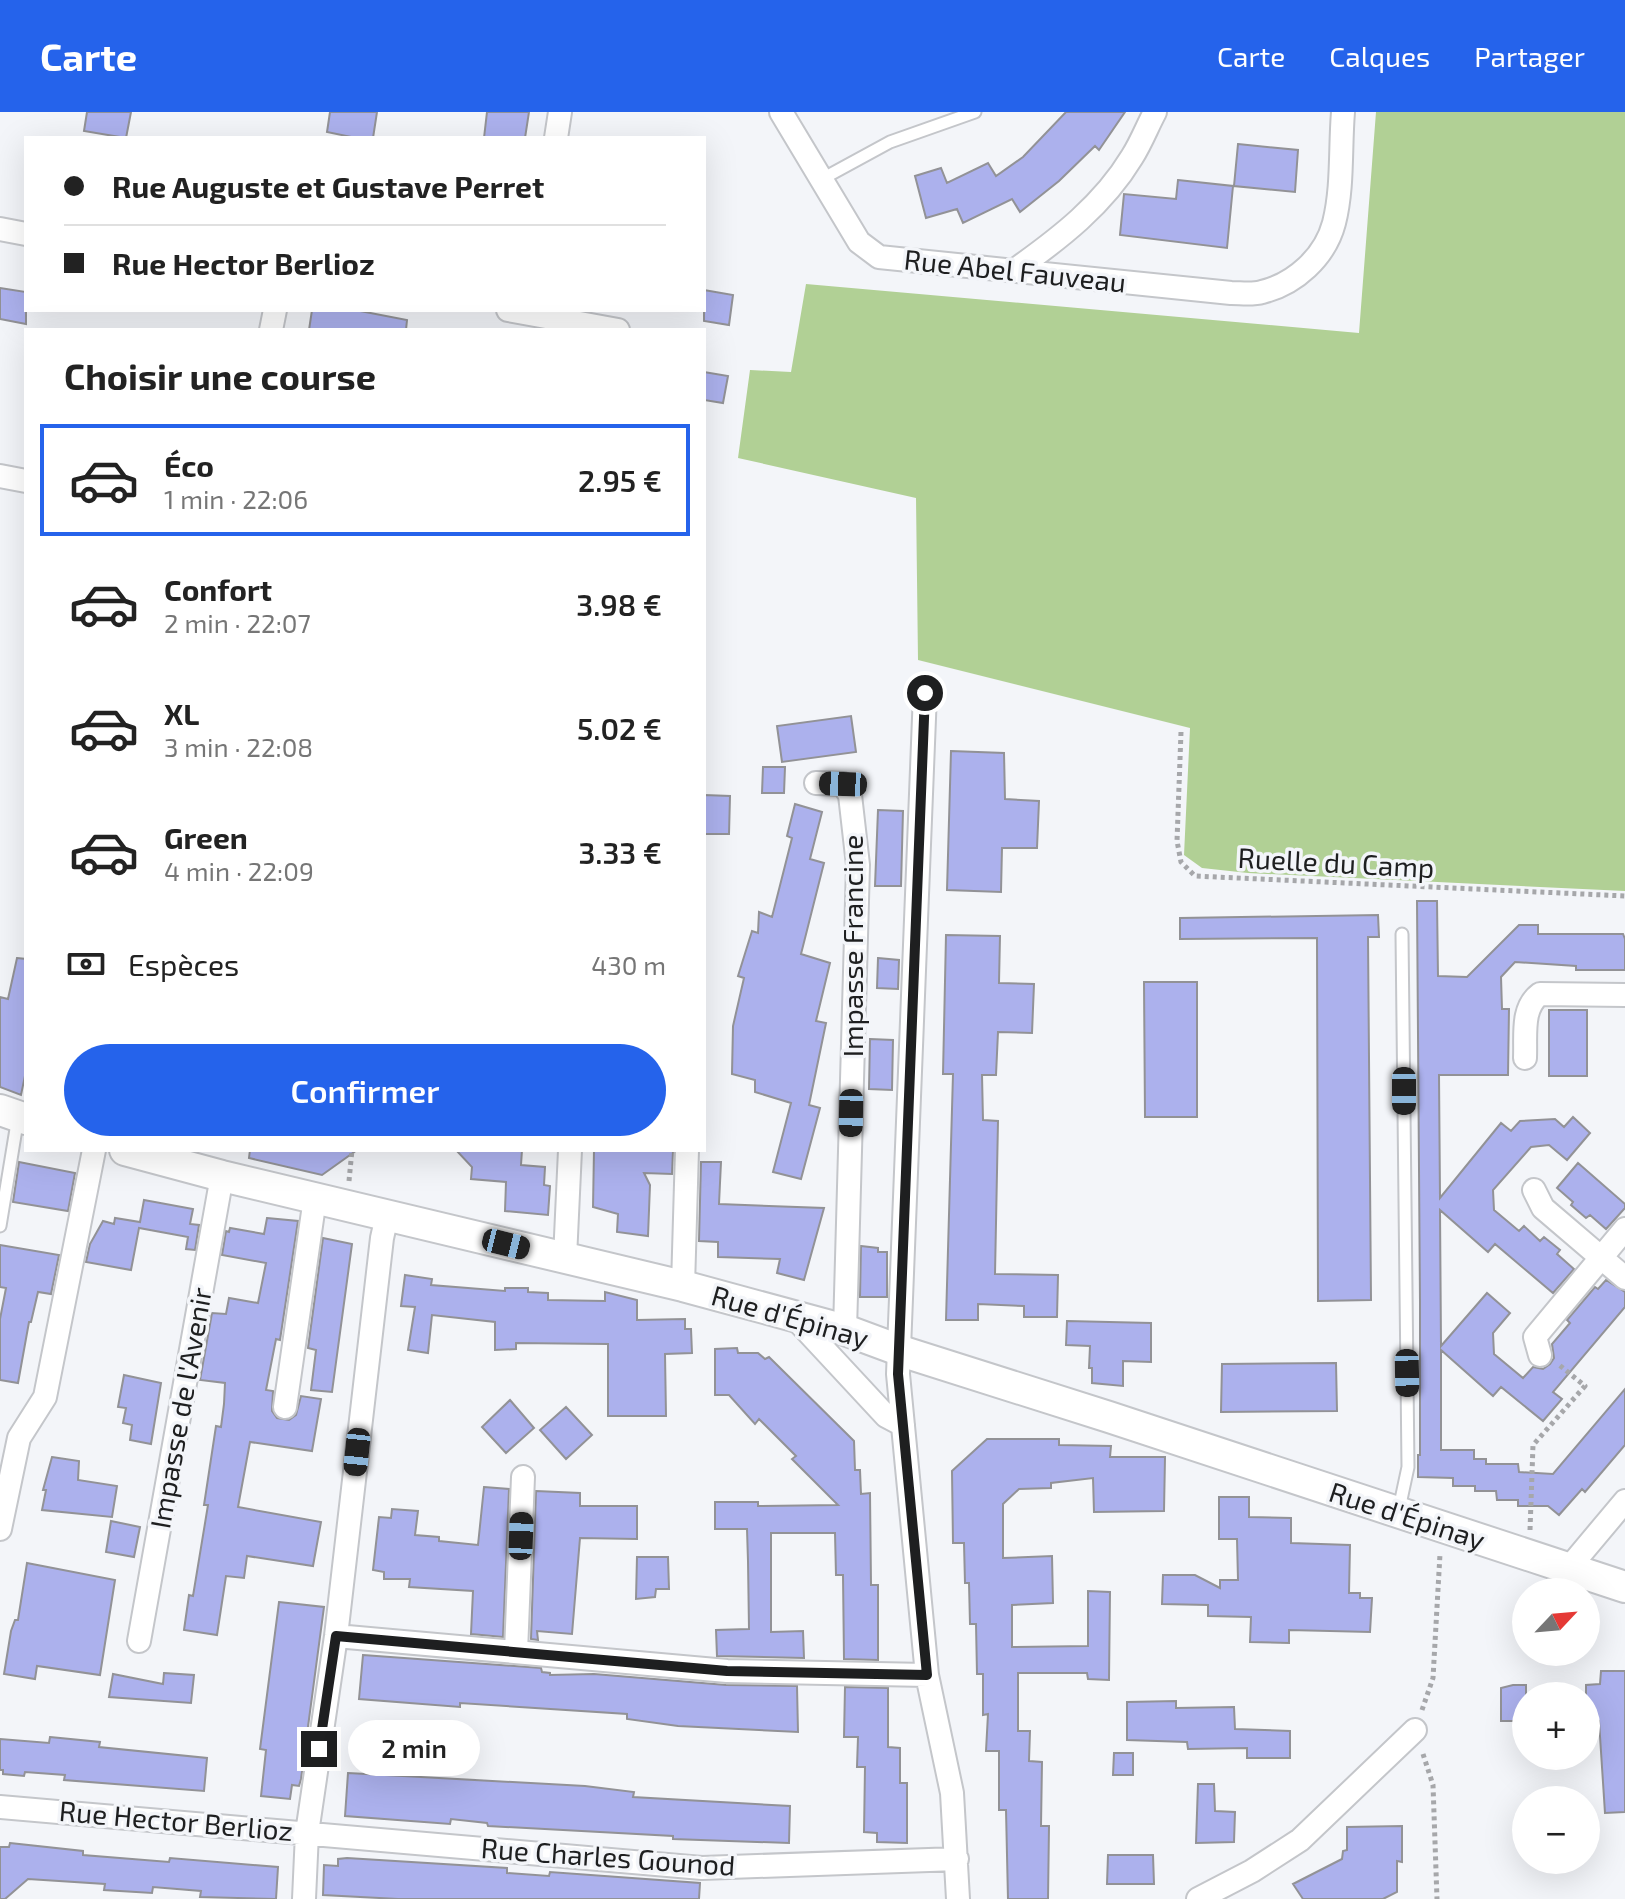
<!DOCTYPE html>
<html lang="fr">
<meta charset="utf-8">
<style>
:root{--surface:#fff;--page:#f6f6f6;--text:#222;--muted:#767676;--line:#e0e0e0;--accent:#2563eb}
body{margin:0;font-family:"Exo 2",sans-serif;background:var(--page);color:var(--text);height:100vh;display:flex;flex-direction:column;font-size:30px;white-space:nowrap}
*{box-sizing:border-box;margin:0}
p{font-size:26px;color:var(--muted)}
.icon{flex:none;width:44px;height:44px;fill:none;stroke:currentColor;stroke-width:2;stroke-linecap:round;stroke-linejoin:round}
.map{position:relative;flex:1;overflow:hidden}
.side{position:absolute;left:24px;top:216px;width:682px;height:824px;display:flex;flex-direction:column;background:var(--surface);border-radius:0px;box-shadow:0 8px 32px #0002}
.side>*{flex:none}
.banner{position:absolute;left:24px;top:24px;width:682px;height:176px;border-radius:0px;box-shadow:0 8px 32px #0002;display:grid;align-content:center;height:176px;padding:0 40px;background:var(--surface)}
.needle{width:52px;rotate:64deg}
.buttons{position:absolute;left:1512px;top:1466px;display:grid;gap:16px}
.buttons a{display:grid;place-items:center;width:88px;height:88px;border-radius:50%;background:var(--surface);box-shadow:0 8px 32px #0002;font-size:40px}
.end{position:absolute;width:36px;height:36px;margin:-18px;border:10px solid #1e1f20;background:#fff;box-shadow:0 0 0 4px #fff}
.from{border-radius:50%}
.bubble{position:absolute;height:56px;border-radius:28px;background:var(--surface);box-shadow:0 8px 32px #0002;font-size:26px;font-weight:600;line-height:56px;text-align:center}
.car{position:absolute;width:24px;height:48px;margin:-24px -12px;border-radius:10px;box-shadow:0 0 6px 2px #0007;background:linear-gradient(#222 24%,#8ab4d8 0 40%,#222 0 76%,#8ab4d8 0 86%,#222 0)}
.banner b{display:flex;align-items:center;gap:28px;height:76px;font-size:30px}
.banner b+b{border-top:2px solid var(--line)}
.banner i{width:20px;height:20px;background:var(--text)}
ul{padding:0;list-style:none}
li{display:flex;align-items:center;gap:24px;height:112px;margin:0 16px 12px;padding:0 24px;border:4px solid transparent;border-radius:0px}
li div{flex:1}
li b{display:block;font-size:30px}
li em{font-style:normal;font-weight:600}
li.on{border-color:var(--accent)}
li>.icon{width:72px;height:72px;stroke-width:1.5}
h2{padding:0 40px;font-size:36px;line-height:96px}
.pay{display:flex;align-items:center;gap:20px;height:88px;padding:0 40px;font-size:30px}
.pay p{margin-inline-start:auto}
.action{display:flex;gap:16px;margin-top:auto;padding:16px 40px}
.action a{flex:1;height:92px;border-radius:48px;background:var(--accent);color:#fff;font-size:32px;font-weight:600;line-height:92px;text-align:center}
header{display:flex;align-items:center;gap:48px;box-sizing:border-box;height:112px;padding:0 40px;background:var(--accent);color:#fff}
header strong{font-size:38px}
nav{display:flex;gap:44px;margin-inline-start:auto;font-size:28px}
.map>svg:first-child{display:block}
</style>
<header>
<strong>Carte</strong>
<nav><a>Carte</a><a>Calques</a><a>Partager</a></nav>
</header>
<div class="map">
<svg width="1625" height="1787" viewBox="0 0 1625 1787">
<rect width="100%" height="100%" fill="#f3f5f9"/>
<path fill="#b1d095" d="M 1376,0 L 1625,0 L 1625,779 L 1248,761 L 1202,756 L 1184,743 L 1190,616 L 918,548 L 916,386 L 738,346 L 750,258 L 791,260 L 806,172 L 1359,221 Z"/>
<path fill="#acb1ed" stroke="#929296" stroke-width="2" d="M 87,0 L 131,0 L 126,26 L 84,19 Z
M 330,0 L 377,0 L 373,26 L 356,26 L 327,20 Z
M 487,0 L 529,0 L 525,26 L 484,26 Z
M 1066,0 L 1125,0 L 1099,38 L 1095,34 L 1059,69 L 1020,100 L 1012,87 L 963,111 L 957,97 L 926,106 L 915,64 L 941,56 L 947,71 L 988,51 L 996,64 L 1023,45 Z
M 1238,32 L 1298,38 L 1295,80 L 1234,74 Z
M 1178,68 L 1233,74 L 1227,136 L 1120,123 L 1124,82 L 1176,87 Z
M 0,176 L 26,180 L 26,212 L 0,207 Z
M 704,178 L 733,183 L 729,213 L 704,209 Z
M 312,198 L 355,198 L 407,208 L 406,218 L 309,218 Z
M 704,260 L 728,264 L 723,291 L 704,288 Z
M 851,604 L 856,640 L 782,650 L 777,614 Z
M 951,639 L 1004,641 L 1005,687 L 1039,689 L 1037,736 L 1002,736 L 1001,780 L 947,778 Z
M 763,655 L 785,655 L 784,681 L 762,681 Z
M 704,683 L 730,684 L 729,722 L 704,722 Z
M 795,692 L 822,700 L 810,747 L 824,751 L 801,842 L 830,851 L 816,909 L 826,911 L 809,993 L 820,996 L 801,1067 L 773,1060 L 791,991 L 755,980 L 755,968 L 732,962 L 733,914 L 744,866 L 738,864 L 752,819 L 758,821 L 759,800 L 772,805 L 792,726 L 787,724 Z
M 878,698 L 903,699 L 901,774 L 875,774 Z
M 1417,789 L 1437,789 L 1438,864 L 1467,865 L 1519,813 L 1538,813 L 1538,822 L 1623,822 L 1625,827 L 1625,858 L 1576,858 L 1576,854 L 1515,850 L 1501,865 L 1502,897 L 1509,897 L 1508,963 L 1439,963 L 1440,1086 L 1501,1011 L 1511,1019 L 1520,1009 L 1555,1007 L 1564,1015 L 1573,1005 L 1590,1021 L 1567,1048 L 1549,1033 L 1531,1035 L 1493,1078 L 1494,1098 L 1519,1119 L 1524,1114 L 1540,1129 L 1544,1125 L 1560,1138 L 1557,1142 L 1574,1157 L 1553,1181 L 1495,1132 L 1488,1140 L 1440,1098 L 1441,1234 L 1487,1181 L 1510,1201 L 1493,1221 L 1494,1242 L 1523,1266 L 1533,1255 L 1543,1257 L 1550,1252 L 1554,1246 L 1552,1232 L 1570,1211 L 1567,1208 L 1595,1175 L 1598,1177 L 1606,1168 L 1625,1180 L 1625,1195 L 1553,1280 L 1562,1287 L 1543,1309 L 1501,1275 L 1493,1284 L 1441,1238 L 1441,1338 L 1474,1338 L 1474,1347 L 1486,1347 L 1486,1352 L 1518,1352 L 1519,1360 L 1553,1362 L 1625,1277 L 1625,1333 L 1585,1380 L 1582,1377 L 1559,1403 L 1548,1394 L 1518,1394 L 1518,1388 L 1497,1388 L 1496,1379 L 1475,1379 L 1475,1374 L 1453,1374 L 1453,1366 L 1418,1365 L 1418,1343 L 1420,1343 L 1420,1190 Z
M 1378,803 L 1379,825 L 1368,825 L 1371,1188 L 1318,1189 L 1317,826 L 1180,827 L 1180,806 Z
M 946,823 L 1000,824 L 999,871 L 1034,872 L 1032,921 L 998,920 L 996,963 L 982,963 L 983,1008 L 998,1009 L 995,1162 L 1058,1163 L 1057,1205 L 1024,1205 L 1024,1194 L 978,1192 L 978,1208 L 946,1208 L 953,962 L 943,962 Z
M 17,846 L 26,847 L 26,959 L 21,983 L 0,975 L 0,885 L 8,887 Z
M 878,846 L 899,848 L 898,877 L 877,876 Z
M 1144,870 L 1197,870 L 1197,1005 L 1145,1005 Z
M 1549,898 L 1587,898 L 1587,964 L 1549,964 Z
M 870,927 L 893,928 L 892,978 L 869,977 Z
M 250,1038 L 357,1038 L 322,1063 L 249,1046 Z
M 456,1038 L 522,1038 L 521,1053 L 545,1055 L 544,1073 L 550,1074 L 548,1103 L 505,1099 L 506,1070 L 471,1067 L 472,1055 Z
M 594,1038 L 673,1038 L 672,1062 L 644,1061 L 650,1073 L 648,1124 L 617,1120 L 618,1102 L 593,1095 Z
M 19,1050 L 75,1061 L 68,1099 L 13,1090 Z
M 701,1050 L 721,1050 L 719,1092 L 824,1096 L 804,1168 L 777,1161 L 780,1147 L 718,1145 L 718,1130 L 699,1129 Z
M 1578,1051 L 1625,1092 L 1625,1096 L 1606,1117 L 1590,1103 L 1586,1106 L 1571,1093 L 1573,1090 L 1557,1076 Z
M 144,1088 L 193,1097 L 190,1112 L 199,1113 L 195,1138 L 186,1137 L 188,1125 L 139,1116 L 131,1158 L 86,1150 L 90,1132 L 103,1109 L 114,1112 L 115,1106 L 140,1110 Z
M 267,1106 L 298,1109 L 280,1228 L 276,1227 L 266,1278 L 273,1279 L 272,1299 L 277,1306 L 289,1308 L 296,1303 L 301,1284 L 321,1287 L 312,1339 L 250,1330 L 238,1395 L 321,1410 L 313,1454 L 247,1444 L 244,1466 L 226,1464 L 217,1523 L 184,1518 L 189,1483 L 193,1484 L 208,1393 L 204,1393 L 216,1314 L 221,1315 L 224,1292 L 225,1271 L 200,1268 L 212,1201 L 226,1202 L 229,1186 L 258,1191 L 266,1151 L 222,1143 L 226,1119 L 229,1120 L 230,1116 L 264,1122 Z
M 323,1126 L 352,1132 L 332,1280 L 311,1278 L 316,1238 L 308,1236 Z
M 0,1133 L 59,1143 L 51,1182 L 38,1180 L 31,1210 L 29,1210 L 18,1271 L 0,1268 L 0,1207 L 6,1176 L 0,1175 Z
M 861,1134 L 878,1136 L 878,1140 L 887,1140 L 887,1185 L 860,1185 Z
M 405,1163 L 432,1167 L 431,1173 L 505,1179 L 505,1176 L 528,1176 L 528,1180 L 548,1181 L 548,1188 L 605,1189 L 605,1180 L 637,1188 L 637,1208 L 685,1207 L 685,1217 L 691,1217 L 692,1241 L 665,1242 L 666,1304 L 608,1304 L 608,1232 L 516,1231 L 516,1237 L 495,1238 L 495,1210 L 432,1203 L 428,1241 L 408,1238 L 415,1195 L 401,1194 Z
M 1067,1209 L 1151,1211 L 1151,1250 L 1123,1249 L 1123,1274 L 1092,1271 L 1092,1256 L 1089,1256 L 1090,1234 L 1066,1233 Z
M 737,1236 L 738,1241 L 758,1241 L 765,1247 L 769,1245 L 854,1329 L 855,1358 L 860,1358 L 861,1382 L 870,1381 L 871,1473 L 878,1473 L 878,1548 L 844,1547 L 843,1463 L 836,1463 L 835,1421 L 771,1421 L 771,1520 L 803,1519 L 804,1546 L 717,1544 L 716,1518 L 749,1517 L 748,1449 L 747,1417 L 715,1417 L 715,1390 L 758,1390 L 758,1394 L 838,1393 L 792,1347 L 796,1344 L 759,1307 L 755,1312 L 729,1283 L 715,1283 L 715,1237 Z
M 1336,1251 L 1337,1299 L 1221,1300 L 1222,1252 Z
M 124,1263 L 161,1271 L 151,1332 L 130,1328 L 132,1313 L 123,1311 L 126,1296 L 118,1295 Z
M 510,1288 L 534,1316 L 506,1341 L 482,1315 Z
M 566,1295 L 592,1323 L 566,1347 L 540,1318 Z
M 987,1327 L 1059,1327 L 1059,1333 L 1111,1334 L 1110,1345 L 1165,1345 L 1164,1399 L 1094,1400 L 1093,1366 L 1051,1371 L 1051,1376 L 1019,1377 L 1003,1392 L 1003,1446 L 1052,1444 L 1053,1491 L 1012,1493 L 1012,1535 L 1088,1534 L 1088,1479 L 1110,1480 L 1109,1568 L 1088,1567 L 1087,1561 L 1018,1561 L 1018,1619 L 1030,1619 L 1029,1649 L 1042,1650 L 1041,1714 L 1049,1714 L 1048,1787 L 1008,1787 L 1006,1698 L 999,1698 L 999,1639 L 986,1639 L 988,1602 L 983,1603 L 983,1562 L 977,1562 L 976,1512 L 970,1512 L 969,1471 L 965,1471 L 964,1431 L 953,1431 L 952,1359 Z
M 52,1345 L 79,1349 L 78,1368 L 117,1374 L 112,1405 L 42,1398 L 46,1378 L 43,1378 Z
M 484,1375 L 509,1377 L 503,1525 L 471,1522 L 473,1479 L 409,1475 L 410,1467 L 384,1467 L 384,1460 L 373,1458 L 379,1405 L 391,1406 L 392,1397 L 418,1399 L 415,1423 L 439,1425 L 439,1429 L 478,1433 Z
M 536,1379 L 580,1381 L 580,1394 L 637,1394 L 637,1427 L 580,1426 L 572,1522 L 537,1519 L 538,1528 L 531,1527 Z
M 1219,1385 L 1249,1385 L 1249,1405 L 1291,1406 L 1291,1431 L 1350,1433 L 1349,1481 L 1360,1481 L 1360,1486 L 1372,1486 L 1370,1520 L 1289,1518 L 1289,1531 L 1250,1530 L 1251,1505 L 1208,1504 L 1208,1493 L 1162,1492 L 1163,1463 L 1195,1463 L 1220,1476 L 1220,1468 L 1238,1468 L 1237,1427 L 1219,1427 Z
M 111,1409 L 140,1415 L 134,1445 L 106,1440 Z
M 637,1445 L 668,1445 L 669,1477 L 656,1477 L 655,1485 L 636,1487 Z
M 27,1451 L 115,1468 L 100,1563 L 37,1554 L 35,1567 L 4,1562 L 11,1519 L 15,1508 L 18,1508 Z
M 279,1490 L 324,1495 L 301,1667 L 299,1674 L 292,1673 L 290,1687 L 261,1684 L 266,1638 L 260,1637 Z
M 363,1543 L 541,1556 L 542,1560 L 550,1561 L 550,1563 L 594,1562 L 726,1573 L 797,1574 L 798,1620 L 678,1614 L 627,1607 L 627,1602 L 460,1591 L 460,1595 L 359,1587 Z
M 1601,1559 L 1625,1559 L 1625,1700 L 1605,1701 L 1599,1609 L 1586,1609 L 1586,1573 L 1600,1572 Z
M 164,1561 L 194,1563 L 191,1591 L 109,1585 L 113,1562 L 163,1572 Z
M 1513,1573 L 1526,1573 L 1526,1609 L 1501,1609 L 1501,1576 Z
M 845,1575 L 888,1576 L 888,1635 L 900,1636 L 900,1671 L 907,1671 L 907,1731 L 877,1730 L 877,1721 L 864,1720 L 865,1655 L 857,1655 L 858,1625 L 844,1625 Z
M 1176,1589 L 1176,1596 L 1234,1595 L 1235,1617 L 1290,1619 L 1290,1646 L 1247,1646 L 1247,1636 L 1188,1637 L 1187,1630 L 1127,1628 L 1127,1590 Z
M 50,1625 L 100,1630 L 99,1635 L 207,1646 L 204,1679 L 64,1668 L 65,1663 L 25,1660 L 24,1664 L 3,1662 L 3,1658 L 0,1658 L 0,1627 L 49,1631 Z
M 1114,1641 L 1133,1641 L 1133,1663 L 1113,1663 Z
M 348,1661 L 585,1674 L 634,1680 L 633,1685 L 790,1694 L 789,1731 L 673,1727 L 673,1724 L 488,1714 L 487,1711 L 451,1707 L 450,1712 L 345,1704 Z
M 1198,1672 L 1214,1672 L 1215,1699 L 1235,1700 L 1234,1730 L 1196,1731 Z
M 1402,1714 L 1402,1750 L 1397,1749 L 1397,1780 L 1383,1787 L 1303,1787 L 1293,1772 L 1342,1747 L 1343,1739 L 1347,1738 L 1347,1715 Z
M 10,1731 L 83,1739 L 83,1743 L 169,1750 L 170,1746 L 278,1755 L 276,1787 L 200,1785 L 201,1779 L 153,1775 L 152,1781 L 104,1778 L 105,1772 L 28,1767 L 5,1787 L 0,1787 L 0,1735 L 9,1735 Z
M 1108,1743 L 1153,1743 L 1154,1772 L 1107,1772 Z
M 347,1746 L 507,1756 L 507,1761 L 549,1764 L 550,1760 L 700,1771 L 699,1787 L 398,1787 L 323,1783 L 324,1753 L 338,1754 L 338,1747 Z"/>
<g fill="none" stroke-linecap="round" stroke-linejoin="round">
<g stroke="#c4c6ca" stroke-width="15">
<path id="lane" d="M 822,67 L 890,30 L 975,0
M 0,1114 L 18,1005
M 1399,1397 L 1408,1355 L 1402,822"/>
</g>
<g stroke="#c4c6ca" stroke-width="26">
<path id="street" d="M 781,0 L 859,130 L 879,145 L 1231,181 C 1241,181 1252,183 1262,180 C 1295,172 1325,145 1334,111 C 1343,76 1340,36 1343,0
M 556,26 L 560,0
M 0,117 L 26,122
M 1015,158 C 1060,126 1103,93 1132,45 C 1141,31 1147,15 1155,0
M 508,198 L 618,218
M 271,218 L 275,198
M 0,364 L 26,369
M 925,581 L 898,1262 L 927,1563 L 952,1681 L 958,1787
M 816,671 L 843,672 L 850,683 L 858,753 L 845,1218
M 1525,946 C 1526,923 1521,896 1540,882 L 1625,883
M 1534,1078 L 1543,1096 L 1625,1166
M 565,1146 L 570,1038
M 683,1174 L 687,1038
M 794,1205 L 886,1304 L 903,1313
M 1540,1243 L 1535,1225 L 1625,1117
M 285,1295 L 315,1086
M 0,1417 L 19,1326 L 45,1285 L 94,1038
M 1568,1457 L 1625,1389
M 336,1524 L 727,1559 L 927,1563
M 139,1529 L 222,1064
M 516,1540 L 523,1365
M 0,1695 L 702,1756 L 957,1747
M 304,1787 L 307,1721 L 336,1524 L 382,1126 L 387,1104
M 1198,1787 L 1252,1759 L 1300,1728 L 1415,1618"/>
</g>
<g stroke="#c4c6ca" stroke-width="34">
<path id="secondary" d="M 0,998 L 26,1007
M 125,1038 L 222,1064 L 683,1174 L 845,1218 L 907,1241 L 1109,1305 L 1625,1475"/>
</g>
<path stroke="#a6a7aa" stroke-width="5" stroke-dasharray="4 4" stroke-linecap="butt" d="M 1181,620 L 1177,729 L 1181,750 L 1195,764 L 1625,784
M 349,1069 L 352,1038
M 1530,1418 L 1533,1333 L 1585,1274 L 1558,1252
M 1422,1598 L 1433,1566 L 1440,1442
M 1423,1642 L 1433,1673 L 1437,1787"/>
<use href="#lane" stroke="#fff" stroke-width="11"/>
<use href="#street" stroke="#fff" stroke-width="22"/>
<use href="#secondary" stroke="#fff" stroke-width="30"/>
</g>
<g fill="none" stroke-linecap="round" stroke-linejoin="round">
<path stroke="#1e1f20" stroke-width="10" d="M 319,1637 L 336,1524 L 727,1559 L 927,1563 L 898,1262 L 925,581"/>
</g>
<g text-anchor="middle" stroke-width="7" stroke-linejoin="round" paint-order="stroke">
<g font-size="28" fill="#1e1f20" stroke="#f3f5f9">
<text transform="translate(1015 159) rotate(6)" y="10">Rue Abel Fauveau</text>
<text transform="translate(1336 751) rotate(3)" y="10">Ruelle du Camp</text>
<text transform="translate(853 834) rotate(-90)" y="10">Impasse Francine</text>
<text transform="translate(790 1205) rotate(16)" y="10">Rue d'Épinay</text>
<text transform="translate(181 1296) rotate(-80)" y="10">Impasse de l'Avenir</text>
<text transform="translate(1407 1404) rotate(18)" y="10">Rue d'Épinay</text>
<text transform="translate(176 1709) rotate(5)" y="10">Rue Hector Berlioz</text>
<text transform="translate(608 1745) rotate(4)" y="10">Rue Charles Gounod</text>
</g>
</g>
</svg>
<div class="buttons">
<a><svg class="needle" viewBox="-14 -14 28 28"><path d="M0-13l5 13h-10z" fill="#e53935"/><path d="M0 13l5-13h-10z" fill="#767676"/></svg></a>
<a>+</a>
<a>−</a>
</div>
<i class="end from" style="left:925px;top:581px"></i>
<i class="end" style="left:319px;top:1637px"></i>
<div class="bubble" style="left:348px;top:1608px;width:132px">2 min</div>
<i class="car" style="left:843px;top:672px;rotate:272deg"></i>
<i class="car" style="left:1404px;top:979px;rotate:180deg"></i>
<i class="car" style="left:851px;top:1001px;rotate:181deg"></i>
<i class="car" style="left:506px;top:1132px;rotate:104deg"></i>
<i class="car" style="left:1407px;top:1261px;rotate:179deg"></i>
<i class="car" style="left:357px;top:1340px;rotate:186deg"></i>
<i class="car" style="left:521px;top:1424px;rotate:2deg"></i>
<div class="banner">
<b><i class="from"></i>Rue Auguste et Gustave Perret</b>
<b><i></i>Rue Hector Berlioz</b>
</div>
<section class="side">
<h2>Choisir une course</h2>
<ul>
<li class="on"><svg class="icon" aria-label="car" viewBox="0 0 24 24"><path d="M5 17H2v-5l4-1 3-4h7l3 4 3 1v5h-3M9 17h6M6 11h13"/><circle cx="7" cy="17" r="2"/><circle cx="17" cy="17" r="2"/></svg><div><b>Éco</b><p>1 min · 22:06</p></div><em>2.95 €</em></li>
<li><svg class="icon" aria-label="car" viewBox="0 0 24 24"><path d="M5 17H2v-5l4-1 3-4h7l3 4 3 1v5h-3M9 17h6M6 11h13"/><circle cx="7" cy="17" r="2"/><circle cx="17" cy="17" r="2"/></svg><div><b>Confort</b><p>2 min · 22:07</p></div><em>3.98 €</em></li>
<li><svg class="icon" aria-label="car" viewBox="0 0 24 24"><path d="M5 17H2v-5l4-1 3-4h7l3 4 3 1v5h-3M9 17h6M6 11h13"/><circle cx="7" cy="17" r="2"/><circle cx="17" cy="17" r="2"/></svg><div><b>XL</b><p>3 min · 22:08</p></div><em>5.02 €</em></li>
<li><svg class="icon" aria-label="car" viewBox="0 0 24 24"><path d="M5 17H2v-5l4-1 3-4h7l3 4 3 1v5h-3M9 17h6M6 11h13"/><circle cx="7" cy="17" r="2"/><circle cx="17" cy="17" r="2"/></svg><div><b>Green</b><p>4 min · 22:09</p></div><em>3.33 €</em></li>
</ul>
<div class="pay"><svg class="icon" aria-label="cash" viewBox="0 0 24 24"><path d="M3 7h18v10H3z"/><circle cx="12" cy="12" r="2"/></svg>Espèces<p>430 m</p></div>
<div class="action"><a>Confirmer</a></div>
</section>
</div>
